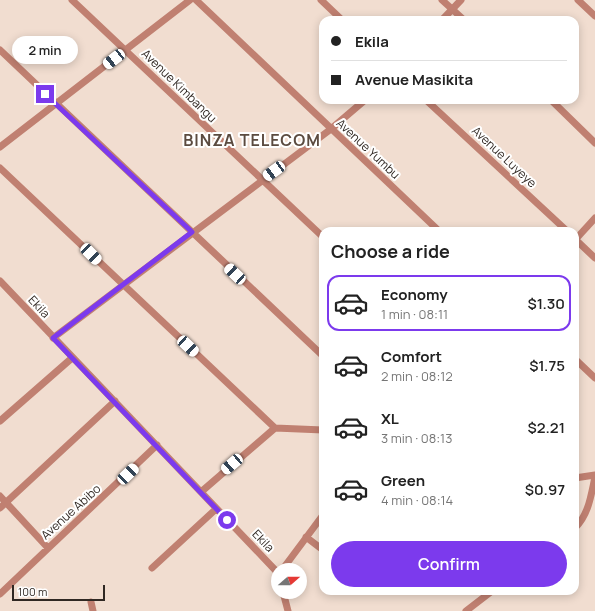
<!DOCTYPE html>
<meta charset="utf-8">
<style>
:root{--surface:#fff;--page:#f6f6f6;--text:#222;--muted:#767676;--line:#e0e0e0;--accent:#7c3aed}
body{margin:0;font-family:Manrope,sans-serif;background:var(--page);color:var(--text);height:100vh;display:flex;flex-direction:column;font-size:15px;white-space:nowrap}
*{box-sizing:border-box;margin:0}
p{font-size:13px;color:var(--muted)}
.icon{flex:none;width:22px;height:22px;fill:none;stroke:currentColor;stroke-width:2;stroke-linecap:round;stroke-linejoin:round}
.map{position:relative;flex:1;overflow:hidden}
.details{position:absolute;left:319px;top:227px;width:260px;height:368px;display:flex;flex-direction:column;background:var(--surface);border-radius:12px;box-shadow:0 2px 10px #0003}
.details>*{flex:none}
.banner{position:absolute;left:319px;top:16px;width:260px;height:88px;border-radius:12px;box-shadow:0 2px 10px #0003;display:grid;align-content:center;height:88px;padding:0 12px;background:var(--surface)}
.needle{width:26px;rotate:70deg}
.tools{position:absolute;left:271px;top:563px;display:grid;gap:8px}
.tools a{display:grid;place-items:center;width:36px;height:36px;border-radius:50%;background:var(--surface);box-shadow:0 2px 10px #0003;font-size:20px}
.scale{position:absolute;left:12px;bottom:10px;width:93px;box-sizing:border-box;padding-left:4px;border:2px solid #302823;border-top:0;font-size:11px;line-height:14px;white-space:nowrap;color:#302823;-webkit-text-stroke:3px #fff;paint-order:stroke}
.end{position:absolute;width:18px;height:18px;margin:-9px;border:5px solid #7c3aed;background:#fff;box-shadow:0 0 0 2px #fff}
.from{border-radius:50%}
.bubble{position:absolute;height:28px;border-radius:14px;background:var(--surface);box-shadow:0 2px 10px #0003;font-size:13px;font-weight:600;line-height:28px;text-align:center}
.car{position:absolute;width:12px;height:24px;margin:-12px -6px;border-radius:5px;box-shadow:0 0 3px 1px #0007;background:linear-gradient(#fff 24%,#345 0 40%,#fff 0 76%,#345 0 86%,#fff 0)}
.banner b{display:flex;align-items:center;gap:14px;height:38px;font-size:15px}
.banner b+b{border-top:1px solid var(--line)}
.banner i{width:10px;height:10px;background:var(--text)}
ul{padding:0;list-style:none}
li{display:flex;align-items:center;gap:12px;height:56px;margin:0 8px 6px;padding:0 4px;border:2px solid transparent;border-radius:12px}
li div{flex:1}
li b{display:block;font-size:15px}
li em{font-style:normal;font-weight:600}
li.on{border-color:var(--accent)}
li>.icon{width:36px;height:36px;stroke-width:1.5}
h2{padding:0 12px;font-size:18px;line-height:48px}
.button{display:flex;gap:8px;margin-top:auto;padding:8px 12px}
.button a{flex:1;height:46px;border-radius:24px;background:var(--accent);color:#fff;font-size:16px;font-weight:600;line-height:46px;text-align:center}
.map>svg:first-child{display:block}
</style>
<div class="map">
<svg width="595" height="611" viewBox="0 0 595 611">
<rect width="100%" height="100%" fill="#f1ddd0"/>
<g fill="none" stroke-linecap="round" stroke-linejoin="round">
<path stroke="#c08071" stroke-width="7" d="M 72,0 L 323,237
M 196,0 L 439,231
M 321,0 L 342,20
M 442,0 L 464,20
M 578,0 L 595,16
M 442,20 L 461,0
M 0,50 L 323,356
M 426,100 L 567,231
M 551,100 L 595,143
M 0,147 L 190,0
M 0,168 L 275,428 L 323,430
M 575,239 L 595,258
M 575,240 L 595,218
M 0,281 L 278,573
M 53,338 L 331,129 L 365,100
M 575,359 L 595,378
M 0,421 L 72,358
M 575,478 L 595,475
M 201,492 L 275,428
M 0,496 L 48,548
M 0,508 L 115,401
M 575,528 C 589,514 591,495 595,477
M 306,537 L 323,550
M 152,568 L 216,509
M 282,570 L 323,515
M 283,592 L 288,611
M 0,594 L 157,445
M 91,602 L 93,611
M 466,611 L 492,591"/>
</g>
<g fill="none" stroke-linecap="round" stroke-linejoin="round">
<path stroke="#7c3aed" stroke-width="5" d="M 45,94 L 192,232 L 53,338 L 227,520"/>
</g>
<g text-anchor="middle" stroke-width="4" stroke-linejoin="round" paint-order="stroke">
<g font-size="12" fill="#302823" stroke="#fff">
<text transform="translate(179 86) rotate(44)" y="4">Avenue Kimbangu</text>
<text transform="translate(368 149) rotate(43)" y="4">Avenue Yumbu</text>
<text transform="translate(504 157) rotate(43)" y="4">Avenue Luyeye</text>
<text transform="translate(39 307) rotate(47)" y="4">Ekila</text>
<text transform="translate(71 512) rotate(-42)" y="4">Avenue Abibo</text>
<text transform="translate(263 541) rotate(46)" y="4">Ekila</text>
</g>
<g font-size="16" font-weight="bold" letter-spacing="1" fill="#5b4b40" stroke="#fff">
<text x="252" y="146">BINZA TELECOM</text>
</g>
</g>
</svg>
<div class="tools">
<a><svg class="needle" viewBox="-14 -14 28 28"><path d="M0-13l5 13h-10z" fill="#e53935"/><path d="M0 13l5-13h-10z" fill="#767676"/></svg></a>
</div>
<div class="scale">100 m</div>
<i class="end from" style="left:227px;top:520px"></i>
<i class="end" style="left:45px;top:94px"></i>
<div class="bubble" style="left:12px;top:36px;width:66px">2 min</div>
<i class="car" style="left:114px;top:59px;rotate:232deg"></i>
<i class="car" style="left:274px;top:171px;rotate:234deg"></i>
<i class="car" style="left:91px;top:254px;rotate:135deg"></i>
<i class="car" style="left:235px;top:274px;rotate:313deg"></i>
<i class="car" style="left:188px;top:346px;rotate:133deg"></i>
<i class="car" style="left:232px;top:464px;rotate:229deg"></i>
<i class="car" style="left:128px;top:474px;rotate:46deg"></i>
<div class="banner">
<b><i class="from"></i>Ekila</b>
<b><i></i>Avenue Masikita</b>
</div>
<section class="details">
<h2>Choose a ride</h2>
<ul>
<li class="on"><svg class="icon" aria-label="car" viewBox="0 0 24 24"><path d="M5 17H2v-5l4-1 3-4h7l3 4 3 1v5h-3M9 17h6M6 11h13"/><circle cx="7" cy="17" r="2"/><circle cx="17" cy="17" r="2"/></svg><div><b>Economy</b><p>1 min · 08:11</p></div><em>$1.30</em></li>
<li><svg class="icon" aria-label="car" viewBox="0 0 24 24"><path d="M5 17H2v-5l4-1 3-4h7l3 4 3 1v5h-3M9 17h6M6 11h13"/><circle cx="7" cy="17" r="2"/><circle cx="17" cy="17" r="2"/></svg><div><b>Comfort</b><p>2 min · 08:12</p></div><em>$1.75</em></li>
<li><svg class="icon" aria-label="car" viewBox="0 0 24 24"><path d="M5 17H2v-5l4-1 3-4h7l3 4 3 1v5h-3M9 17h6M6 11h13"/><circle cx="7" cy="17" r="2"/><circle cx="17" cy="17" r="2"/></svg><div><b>XL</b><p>3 min · 08:13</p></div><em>$2.21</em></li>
<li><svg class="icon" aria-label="car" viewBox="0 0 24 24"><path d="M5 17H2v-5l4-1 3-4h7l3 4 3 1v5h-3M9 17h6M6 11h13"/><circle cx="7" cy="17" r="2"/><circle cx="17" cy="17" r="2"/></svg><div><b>Green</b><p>4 min · 08:14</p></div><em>$0.97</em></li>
</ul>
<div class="button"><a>Confirm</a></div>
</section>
</div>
